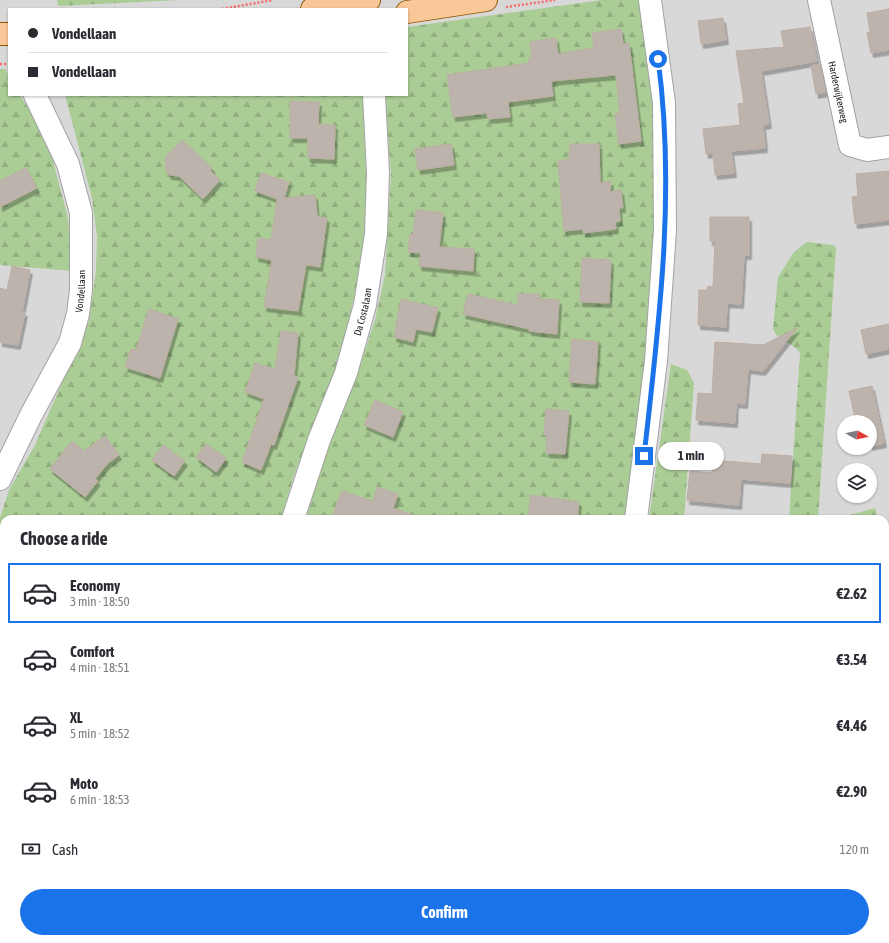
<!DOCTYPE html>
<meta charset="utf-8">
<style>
:root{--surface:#fff;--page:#f2f2f3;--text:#2b2b33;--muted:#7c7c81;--line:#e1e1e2;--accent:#1a73e8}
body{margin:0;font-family:"Asap Condensed",sans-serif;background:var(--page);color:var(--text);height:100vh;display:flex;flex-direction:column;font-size:15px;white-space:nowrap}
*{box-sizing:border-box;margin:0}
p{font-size:13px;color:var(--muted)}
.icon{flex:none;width:22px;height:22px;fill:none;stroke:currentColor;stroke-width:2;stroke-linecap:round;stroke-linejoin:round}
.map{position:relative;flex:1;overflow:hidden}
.side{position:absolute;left:0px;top:515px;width:889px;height:428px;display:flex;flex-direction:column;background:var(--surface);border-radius:12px 12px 0 0;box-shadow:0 1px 3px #0004}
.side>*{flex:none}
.guide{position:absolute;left:8px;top:8px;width:400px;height:88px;border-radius:0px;box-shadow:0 1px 3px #0004;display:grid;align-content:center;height:88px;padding:0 20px;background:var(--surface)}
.needle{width:26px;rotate:98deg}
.fabs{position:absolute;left:837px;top:415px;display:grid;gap:8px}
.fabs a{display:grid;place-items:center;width:40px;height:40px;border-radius:50%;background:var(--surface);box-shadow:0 1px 3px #0004;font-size:20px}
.end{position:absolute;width:18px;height:18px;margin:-9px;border:5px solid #1a73e8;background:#fff;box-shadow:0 0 0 2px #fff}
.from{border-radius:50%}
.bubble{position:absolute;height:28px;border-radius:14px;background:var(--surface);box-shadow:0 1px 3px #0004;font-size:13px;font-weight:700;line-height:28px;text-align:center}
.guide b{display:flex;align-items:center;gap:14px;height:38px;font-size:15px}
.guide b+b{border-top:1px solid var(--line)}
.guide i{width:10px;height:10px;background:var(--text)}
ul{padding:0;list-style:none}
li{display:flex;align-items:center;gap:12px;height:60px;margin:0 8px 6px;padding:0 12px;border:2px solid transparent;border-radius:0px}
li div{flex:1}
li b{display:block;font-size:15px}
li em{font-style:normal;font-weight:700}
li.on{border-color:var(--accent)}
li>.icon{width:36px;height:36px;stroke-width:1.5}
h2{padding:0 20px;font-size:18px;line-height:48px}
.pay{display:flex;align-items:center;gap:10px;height:44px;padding:0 20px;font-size:15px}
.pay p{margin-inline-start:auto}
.cta{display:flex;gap:8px;margin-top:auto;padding:8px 20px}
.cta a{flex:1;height:46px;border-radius:24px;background:var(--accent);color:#fff;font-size:16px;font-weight:700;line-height:46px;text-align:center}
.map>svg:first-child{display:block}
</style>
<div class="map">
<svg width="889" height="943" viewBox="0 0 889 943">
<defs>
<pattern id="forest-firs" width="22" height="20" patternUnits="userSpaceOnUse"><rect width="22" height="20" fill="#aacc95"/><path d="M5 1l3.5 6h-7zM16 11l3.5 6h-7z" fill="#92af80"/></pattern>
<filter id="shadow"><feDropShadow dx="2.5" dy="4.5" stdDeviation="0" flood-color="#0004"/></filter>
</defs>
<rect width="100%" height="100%" fill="#ede8e1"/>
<path fill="#d9d8d8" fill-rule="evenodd" d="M 0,0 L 889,0 L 889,943 L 0,943 ZM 9,9 L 407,9 L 407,95 L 9,95 ZM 844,422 L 870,422 L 870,448 L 844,448 ZM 844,470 L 870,470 L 870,496 L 844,496 ZM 4,519 L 885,519 L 885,939 L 4,939 Z"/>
<path fill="url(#forest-firs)" d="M 57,0 L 180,0 L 58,6 Z
M 602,0 L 644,0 L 657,107 L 655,221 L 650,337 L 628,519 L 302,519 L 314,480 L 354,383 L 375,320 L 385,275 L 391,174 L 385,95 L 407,95 L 407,27 Z
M 0,69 L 5,69 L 9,76 L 9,95 L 20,95 L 47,138 L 68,218 L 72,271 L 0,265 Z
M 65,95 L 363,95 L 367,198 L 366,227 L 360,272 L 340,358 L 294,475 L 281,519 L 4,519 L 4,834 L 0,834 L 0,518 L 9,490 L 35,445 L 89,321 L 96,271 L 97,236 L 92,198 Z
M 807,242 L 833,245 L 836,248 L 818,519 L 789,519 L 800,353 C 793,342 778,342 773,329 L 778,277 L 794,252 Z
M 671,364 L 687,370 L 694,383 L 684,519 L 649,519 Z
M 875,508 L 878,519 L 835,519 Z
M 889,729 L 889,758 L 885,758 L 885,730 Z
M 885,785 L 889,786 L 889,943 L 265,943 L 266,939 L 885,939 Z"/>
<path fill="#bdb3ad" stroke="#beada3" filter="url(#shadow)" d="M 889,9 L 889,50 L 871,53 L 867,33 L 870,32 L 867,13 Z
M 723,18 L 726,40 L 701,44 L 698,21 Z
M 810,27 L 817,61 L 761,71 L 769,124 L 763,125 L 765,148 L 731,151 L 734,173 L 715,175 L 713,153 L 706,154 L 703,129 L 740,125 L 738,104 L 744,103 L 736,51 L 784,47 L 781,31 Z
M 621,29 L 623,44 L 629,43 L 641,141 L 619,144 L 615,114 L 620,113 L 616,75 L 551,81 L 553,96 L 508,102 L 510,117 L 488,119 L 487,113 L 453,117 L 447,75 L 529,63 L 529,58 L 532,58 L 530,42 L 556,38 L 558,54 L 594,48 L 592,33 Z
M 820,64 L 826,92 L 816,94 L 811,66 Z
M 290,101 L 319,102 L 318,124 L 335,125 L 334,159 L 308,158 L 308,138 L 290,138 Z
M 182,140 L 212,168 L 210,170 L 220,180 L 203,199 L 179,176 L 169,175 L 166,169 L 165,158 Z
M 451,144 L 454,165 L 418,170 L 415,149 Z
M 570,144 L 599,144 L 600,183 L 611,181 L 610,192 L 621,190 L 623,208 L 619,208 L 620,221 L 615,222 L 616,229 L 583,233 L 583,229 L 564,231 L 558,161 L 569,159 Z
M 26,168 L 37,188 L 0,207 L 0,181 Z
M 889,171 L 889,220 L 855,224 L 852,197 L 858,196 L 856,174 Z
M 261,173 L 289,182 L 284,198 L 315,195 L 317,216 L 327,218 L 320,267 L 306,265 L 298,311 L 264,307 L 272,260 L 256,257 L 258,238 L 271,240 L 277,199 L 255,191 Z
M 416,210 L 443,213 L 439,247 L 474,249 L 473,271 L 419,266 L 421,253 L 408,252 L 410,234 L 413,235 Z
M 710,217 L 749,217 L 749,255 L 744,255 L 741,304 L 727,303 L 726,327 L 698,325 L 699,290 L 707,290 L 708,286 L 713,287 L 715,241 L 710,241 Z
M 582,258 L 611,260 L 609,303 L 580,302 Z
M 12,266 L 30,270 L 22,312 L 25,312 L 18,345 L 0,342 L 0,288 L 7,290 Z
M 468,294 L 518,305 L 518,294 L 539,294 L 539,299 L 559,300 L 557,334 L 529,331 L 529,329 L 463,314 Z
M 401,299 L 438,308 L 432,332 L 416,329 L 413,342 L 394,337 Z
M 149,309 L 178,319 L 160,378 L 125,367 L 131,349 L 136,350 Z
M 889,324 L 889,349 L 866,354 L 861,330 Z
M 797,328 L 763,371 L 748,369 L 745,404 L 736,403 L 735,423 L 696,420 L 698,393 L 712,394 L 715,342 L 763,345 Z
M 281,331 L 298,333 L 294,376 L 298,377 L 274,445 L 271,444 L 261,470 L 242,462 L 264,399 L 245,392 L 255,363 L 275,369 Z
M 572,339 L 598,342 L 595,384 L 569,382 Z
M 872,386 L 884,443 L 870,446 L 870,422 L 856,422 L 849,391 Z
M 375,400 L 403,412 L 393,437 L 364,425 Z
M 546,409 L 569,411 L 565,454 L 546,453 L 547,435 L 544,435 Z
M 105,436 L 119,455 L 107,464 L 95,479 L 98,481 L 85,497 L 50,469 L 72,441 L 84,451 Z
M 206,444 L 226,458 L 216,472 L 196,457 Z
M 163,445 L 185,461 L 174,476 L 152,460 Z
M 762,454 L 792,456 L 790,483 L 741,479 L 739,505 L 687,500 L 690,471 L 712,473 L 713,460 L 761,464 Z
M 377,487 L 398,494 L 393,508 L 416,516 L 415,519 L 331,519 L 342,491 L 373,501 Z
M 531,495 L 579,502 L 577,519 L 528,519 Z"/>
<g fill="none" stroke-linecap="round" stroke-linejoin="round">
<g stroke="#a2a2a2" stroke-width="24">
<g id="minor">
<path id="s1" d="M 819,0 L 850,145 L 867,150 L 889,147"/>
<path id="s2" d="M 0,479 L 31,415 L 70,343 L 78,314 L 81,290 L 81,213 L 68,164 L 35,95"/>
<path id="s3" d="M 293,519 L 319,440 L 346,373 L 365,305 L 376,234 L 378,172 L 374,95"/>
<path d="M 636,519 L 656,361 L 665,230 L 664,103 L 650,0"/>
<path d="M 885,766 L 889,767"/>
<path d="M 0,843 L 4,843"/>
<path d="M 249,943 L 249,939"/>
</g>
</g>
<g stroke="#915502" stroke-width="24">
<path id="major" d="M 312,9 L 369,0
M 407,12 L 486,0
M 0,34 L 9,34"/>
</g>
<path stroke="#f86967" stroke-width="2.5" stroke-dasharray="2 2" stroke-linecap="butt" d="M 506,7 L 555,0
M 222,9 L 273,0
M 0,64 L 9,64"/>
<use href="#minor" stroke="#fff" stroke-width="22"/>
<use href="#major" stroke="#fac798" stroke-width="22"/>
</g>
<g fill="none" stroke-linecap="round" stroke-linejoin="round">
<path stroke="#1a73e8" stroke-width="5" d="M 644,456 C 659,324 676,191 658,59"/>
</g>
<g text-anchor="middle" stroke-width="4" stroke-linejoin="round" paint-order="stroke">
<g font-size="10" fill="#1b1b1b" stroke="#fff">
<text dy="4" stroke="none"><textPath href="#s1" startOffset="94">Harderwijkerweg</textPath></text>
<text dy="4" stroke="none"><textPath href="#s2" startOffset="206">Vondellaan</textPath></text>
<text dy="4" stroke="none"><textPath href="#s3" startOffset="219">Da Costalaan</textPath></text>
</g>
</g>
</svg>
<div class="fabs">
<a><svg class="needle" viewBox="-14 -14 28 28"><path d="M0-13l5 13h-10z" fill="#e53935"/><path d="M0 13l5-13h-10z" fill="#7c7c81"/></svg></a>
<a><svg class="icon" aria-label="layers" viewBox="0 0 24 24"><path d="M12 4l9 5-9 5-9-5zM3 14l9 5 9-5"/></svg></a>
</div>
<i class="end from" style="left:658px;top:59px"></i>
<i class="end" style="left:644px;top:456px"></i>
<div class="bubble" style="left:658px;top:442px;width:66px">1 min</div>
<div class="guide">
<b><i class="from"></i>Vondellaan</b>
<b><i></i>Vondellaan</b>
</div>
<section class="side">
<h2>Choose a ride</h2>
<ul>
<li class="on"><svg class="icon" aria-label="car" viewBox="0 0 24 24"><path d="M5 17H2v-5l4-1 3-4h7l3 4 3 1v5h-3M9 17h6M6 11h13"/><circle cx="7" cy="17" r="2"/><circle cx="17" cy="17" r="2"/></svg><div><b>Economy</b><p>3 min · 18:50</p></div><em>€2.62</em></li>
<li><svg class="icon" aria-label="car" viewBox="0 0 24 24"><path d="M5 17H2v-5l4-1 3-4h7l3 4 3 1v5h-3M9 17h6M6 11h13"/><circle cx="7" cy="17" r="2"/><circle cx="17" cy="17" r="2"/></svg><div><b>Comfort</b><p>4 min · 18:51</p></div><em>€3.54</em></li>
<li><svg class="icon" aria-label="car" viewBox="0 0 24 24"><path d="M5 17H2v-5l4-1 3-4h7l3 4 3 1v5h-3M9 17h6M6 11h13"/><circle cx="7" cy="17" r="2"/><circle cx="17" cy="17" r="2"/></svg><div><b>XL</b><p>5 min · 18:52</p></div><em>€4.46</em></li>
<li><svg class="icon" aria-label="car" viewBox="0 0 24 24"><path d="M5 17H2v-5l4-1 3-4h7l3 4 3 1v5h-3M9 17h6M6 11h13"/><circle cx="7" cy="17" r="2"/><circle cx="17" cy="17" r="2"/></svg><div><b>Moto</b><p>6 min · 18:53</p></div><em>€2.90</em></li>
</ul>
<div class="pay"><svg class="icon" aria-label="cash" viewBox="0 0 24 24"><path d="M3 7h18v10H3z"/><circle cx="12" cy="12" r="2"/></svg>Cash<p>120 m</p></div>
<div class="cta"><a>Confirm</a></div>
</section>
</div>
